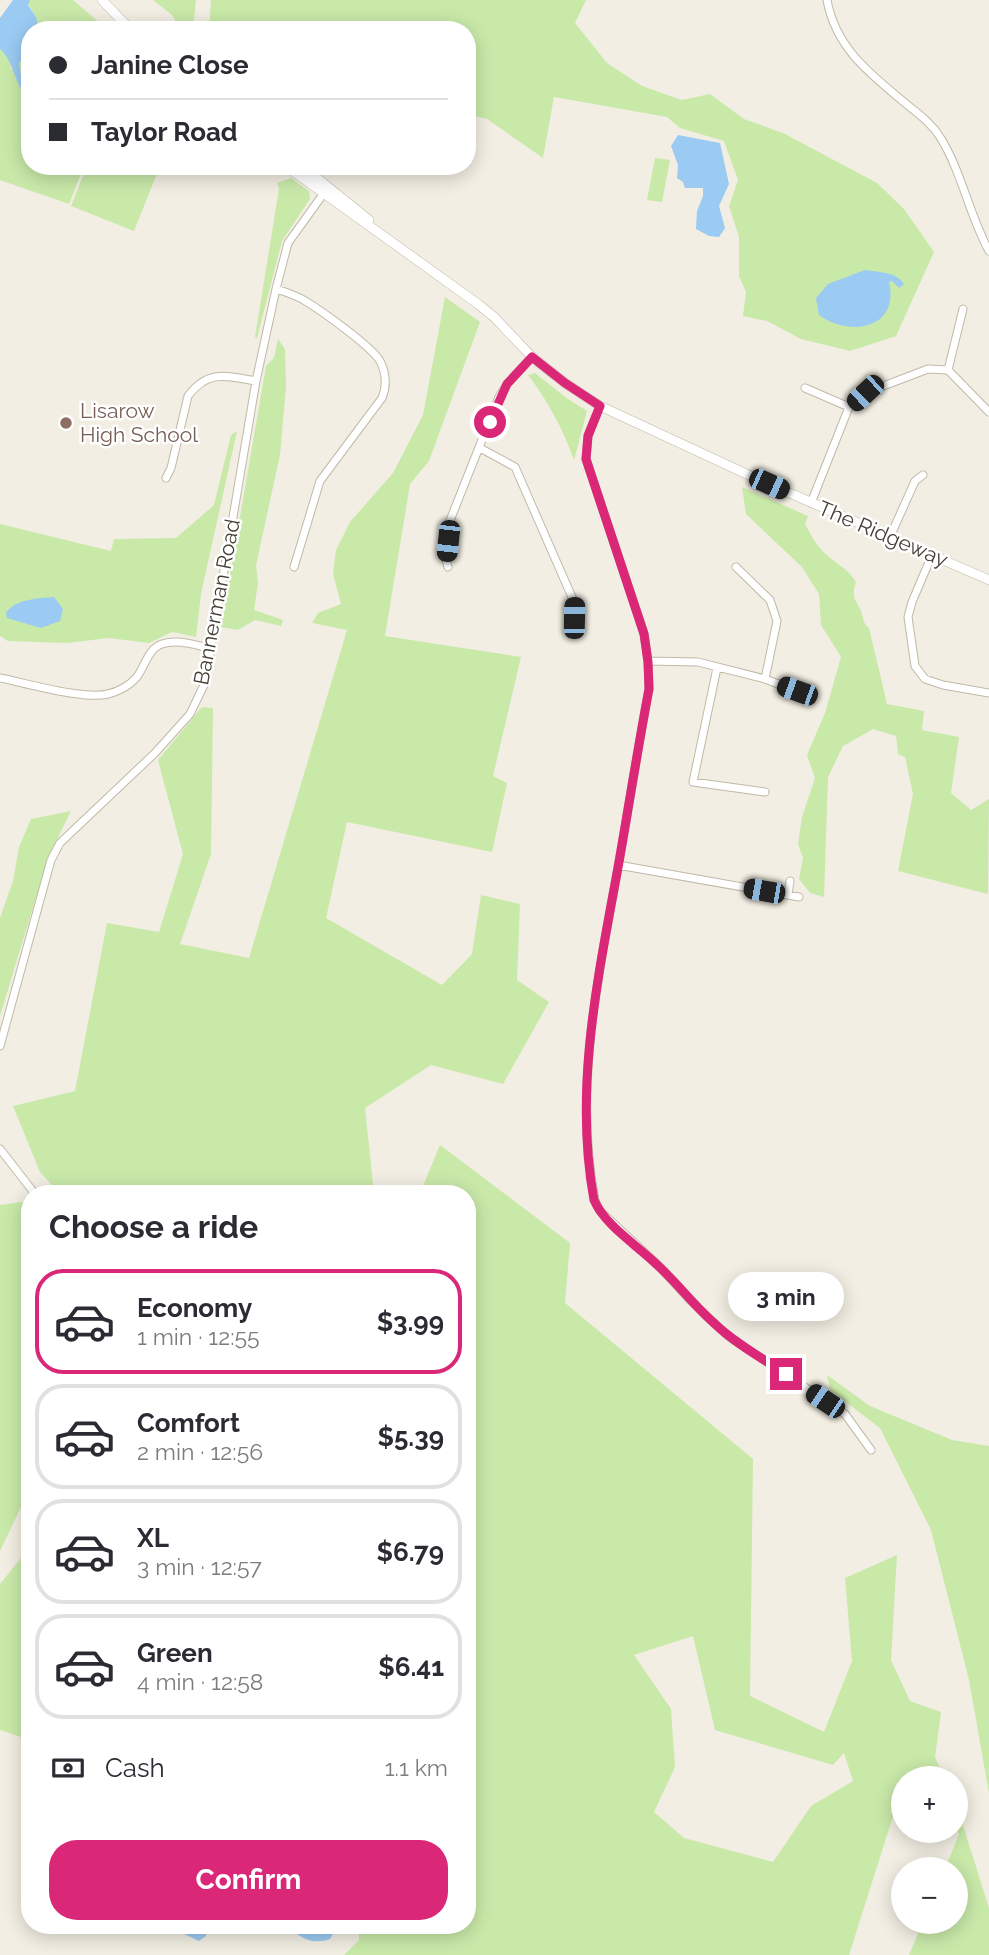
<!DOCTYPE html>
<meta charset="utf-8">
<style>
:root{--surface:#fff;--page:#f7f7f7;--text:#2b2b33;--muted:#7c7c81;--line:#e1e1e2;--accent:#db2777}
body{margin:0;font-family:Raleway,sans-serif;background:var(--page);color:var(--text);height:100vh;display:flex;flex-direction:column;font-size:26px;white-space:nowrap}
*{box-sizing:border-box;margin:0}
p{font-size:23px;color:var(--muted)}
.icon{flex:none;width:38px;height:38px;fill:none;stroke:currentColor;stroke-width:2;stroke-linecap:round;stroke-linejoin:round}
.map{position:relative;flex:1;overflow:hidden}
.side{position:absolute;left:21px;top:1185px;width:455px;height:749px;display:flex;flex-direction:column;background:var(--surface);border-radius:28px;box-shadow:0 4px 18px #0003}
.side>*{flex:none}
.top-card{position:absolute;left:21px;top:21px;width:455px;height:154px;border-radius:28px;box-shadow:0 4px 18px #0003;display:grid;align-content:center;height:154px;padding:0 28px;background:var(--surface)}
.buttons{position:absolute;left:891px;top:1766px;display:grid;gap:14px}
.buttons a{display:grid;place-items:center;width:77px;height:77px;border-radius:50%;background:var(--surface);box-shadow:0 4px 18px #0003;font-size:35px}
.end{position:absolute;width:32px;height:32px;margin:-16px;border:9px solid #db2777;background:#fff;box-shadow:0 0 0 4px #fff}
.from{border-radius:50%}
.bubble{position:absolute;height:49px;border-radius:24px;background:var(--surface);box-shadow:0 4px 18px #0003;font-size:23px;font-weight:700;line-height:49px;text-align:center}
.car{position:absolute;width:21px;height:42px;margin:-21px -10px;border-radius:9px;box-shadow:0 0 5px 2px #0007;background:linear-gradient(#222 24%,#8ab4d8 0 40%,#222 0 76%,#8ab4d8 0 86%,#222 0)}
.top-card b{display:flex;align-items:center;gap:24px;height:66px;font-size:26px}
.top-card b+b{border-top:2px solid var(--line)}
.top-card i{width:18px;height:18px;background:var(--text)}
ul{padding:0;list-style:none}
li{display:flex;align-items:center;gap:21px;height:105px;margin:0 14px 10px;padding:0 14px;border:4px solid var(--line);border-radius:28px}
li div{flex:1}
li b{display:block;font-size:26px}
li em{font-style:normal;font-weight:700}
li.on{border-color:var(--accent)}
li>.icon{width:63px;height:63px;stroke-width:1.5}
h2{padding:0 28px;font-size:32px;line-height:84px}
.pay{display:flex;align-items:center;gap:18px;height:77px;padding:0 28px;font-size:26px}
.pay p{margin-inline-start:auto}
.cta{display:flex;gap:14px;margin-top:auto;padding:14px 28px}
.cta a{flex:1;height:80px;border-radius:28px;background:var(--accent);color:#fff;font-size:28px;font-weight:700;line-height:80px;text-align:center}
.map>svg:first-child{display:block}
</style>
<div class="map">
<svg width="989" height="1955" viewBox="0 0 989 1955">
<rect width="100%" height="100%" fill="#f2eee3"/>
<path fill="#c9e9a9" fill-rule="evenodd" d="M 30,0 L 73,0 L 108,30 L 39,30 L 36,17 L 28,4 Z
M 153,0 L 196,0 L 193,30 L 181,30 L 172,15 Z
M 211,0 L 586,0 L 575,23 L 607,63 L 642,86 L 682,100 L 710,94 L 744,119 L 785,134 L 877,183 L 904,209 L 934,252 L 896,336 L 850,351 L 801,339 L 767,321 L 743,316 L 746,292 L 739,276 L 739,237 L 729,206 L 738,180 L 724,141 L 680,128 L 667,117 L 554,97 L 543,158 L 487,119 L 467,114 L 467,30 L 209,30 Z
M 0,49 L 9,56 L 11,68 L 23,78 L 19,63 L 30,51 L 30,166 L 84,166 L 69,204 L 0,180 Z
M 655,158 L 670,160 L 662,202 L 647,200 Z
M 87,166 L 160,166 L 134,231 L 71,206 Z
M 291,178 L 309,191 L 310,199 L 282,241 L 257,338 L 255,337 L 279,189 L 277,183 Z
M 445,297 L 480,322 L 429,461 L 410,484 L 385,636 L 521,657 L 493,776 L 507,783 L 492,852 L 347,822 L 326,918 L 442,985 L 472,954 L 481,895 L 520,904 L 517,980 L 549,1002 L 503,1084 L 431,1065 L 365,1108 L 374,1193 L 59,1193 L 40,1172 L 13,1106 L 75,1091 L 107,923 L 159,932 L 183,854 L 158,760 L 202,707 L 213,708 L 211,854 L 180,944 L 249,958 L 347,630 L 312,623 L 318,613 L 341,604 L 333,574 L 336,550 L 350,522 L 393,473 L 423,415 Z
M 278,339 L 285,349 L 286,387 L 280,455 L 256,565 L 258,583 L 254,610 L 283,620 L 281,626 L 255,620 L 238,630 L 221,627 L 266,366 L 274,358 Z
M 535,373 L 568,399 L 587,411 L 574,460 C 563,429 548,401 528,375 Z
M 237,431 L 201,594 L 196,637 L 172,632 L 149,643 L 109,638 L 67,643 L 8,641 L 0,636 L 0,524 L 111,551 L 114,539 L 176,538 L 214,505 L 231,435 Z
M 742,487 L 808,516 L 805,524 C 811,536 819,549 830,558 C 840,566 848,569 856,582 C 851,598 855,598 861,611 C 864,619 862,622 869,628 L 887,704 L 924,711 L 922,730 L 959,737 L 951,793 L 971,810 L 989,799 L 988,894 L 898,871 L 913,794 L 905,757 L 898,754 L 896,736 L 873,729 L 843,746 L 828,777 L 824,897 L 810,893 L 799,879 L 803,858 L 798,844 L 802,817 L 815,778 L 807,755 L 825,713 L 841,657 L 821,625 L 819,594 L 802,567 L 746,514 Z
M 71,811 L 48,858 L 0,1016 L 0,918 L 13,881 L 19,847 L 31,819 Z
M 440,1145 L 570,1243 L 565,1303 L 753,1459 L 750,1696 L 824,1732 L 852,1661 L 845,1578 L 897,1555 L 891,1660 L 910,1701 L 941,1712 L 935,1757 L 944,1778 L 903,1778 L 903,1807 L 894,1813 L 849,1955 L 344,1955 L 359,1940 L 359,1925 L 467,1925 L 467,1194 L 420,1193 ZM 693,1636 L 715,1730 L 833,1765 L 844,1753 L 853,1781 L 811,1806 L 773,1862 L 684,1838 L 654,1812 L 675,1767 L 671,1709 L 634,1655 Z
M 29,1201 L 30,1488 L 0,1551 L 0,1205 Z
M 827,1375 L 870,1406 L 952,1440 L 989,1446 L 989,1793 L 969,1680 L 931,1530 L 880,1428 L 830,1390 Z
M 30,1547 L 30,1740 L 0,1730 L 0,1584 Z
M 956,1803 L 989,1908 L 989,1955 L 909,1955 L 923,1922 L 956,1922 L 956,1869 L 945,1869 L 959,1834 L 956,1830 Z"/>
<path fill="#9bcbf3" d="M 13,0 L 30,0 L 28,5 L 36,17 L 39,30 L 30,30 L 30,51 L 19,63 L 23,87 L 20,87 C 13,74 11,58 0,49 L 0,18 Z
M 678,135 L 720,143 L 729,184 L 719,206 L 725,228 L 719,237 L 709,236 L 696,229 L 697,211 L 703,196 L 703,188 L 685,188 L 683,182 L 677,178 L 678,165 L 671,146 Z
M 865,270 C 878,272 897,272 904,284 L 899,288 L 892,281 L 889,282 C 900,328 851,338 819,315 L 816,298 L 828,284 Z
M 54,597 L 63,609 L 60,621 L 41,628 L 7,618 L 6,613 C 15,599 39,598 54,597 Z
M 175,1925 L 207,1925 L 206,1936 L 199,1941 L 184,1934 Z
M 287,1925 L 338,1925 L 330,1939 C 311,1945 300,1938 287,1925 Z"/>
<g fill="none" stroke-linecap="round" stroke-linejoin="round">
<g stroke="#c1b9a8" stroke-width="9">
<path id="minor" d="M 827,0 C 836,50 873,76 910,107 C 921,116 933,125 940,137 C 962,172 969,215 989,251
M 276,289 C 286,292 298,296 307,302 C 323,312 371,346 380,361 C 386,373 387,386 382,398 L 320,481 L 294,567
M 948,370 L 963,309
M 805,388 L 849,407
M 600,406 L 588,435 L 586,459 L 644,633 L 648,661 L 649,689 C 638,747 629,805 619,862 C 599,973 573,1087 595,1200 L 599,1210 L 655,1262 L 690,1300 L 728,1336 L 845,1414 L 871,1450
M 480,448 L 515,467 L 575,604 L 574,618
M 166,478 L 171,468 L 188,396 C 208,369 227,376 256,381
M 811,503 L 849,407 L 865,393 L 928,369 L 948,370 L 989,412
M 890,537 L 915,481 L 923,475
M 932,555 L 912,602 L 908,617 L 915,666 L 925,679 L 943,685 L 989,693
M 448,567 L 446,560 L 449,523 L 499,397 L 507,384 L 532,357
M 736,567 L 770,600 L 777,621 L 765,679
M 648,661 L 698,662 L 765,679 L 797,691
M 717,668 L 693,782 L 765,792
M 0,678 C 26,683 83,700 108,694 C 117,692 129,686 136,678 C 145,668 147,649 162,644 C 178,639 194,645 210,648
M 618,865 L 799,897
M 788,895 L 790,881
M 0,1046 L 51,860 L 60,843 L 155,753 L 190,714 L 205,683 L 256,381 L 276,289 L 288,243 L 324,193 L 322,188
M 0,1149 L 35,1194"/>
</g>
<g stroke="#c1b9a8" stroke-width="10">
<path id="tertiary" d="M 102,0 L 131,30
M 286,166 L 478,304 L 494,317 L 532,357 L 565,383 L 600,406 L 753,477 L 989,580
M 302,166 L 369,220"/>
</g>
<use href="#minor" stroke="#fff" stroke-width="7"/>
<use href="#tertiary" stroke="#fff" stroke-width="9"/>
</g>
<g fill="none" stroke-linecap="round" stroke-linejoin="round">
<path stroke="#db2777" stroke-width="9" d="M 490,422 L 507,384 L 532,357 L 565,383 L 600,406 L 588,436 L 586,459 L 644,634 L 648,662 L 649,689 C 638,747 629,805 619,862 C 599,973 573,1087 594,1200 C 605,1225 634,1243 654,1262 C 676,1281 693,1305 715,1324 C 736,1344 762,1358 786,1374"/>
</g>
<circle fill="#8d6e63" stroke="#fff" stroke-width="2.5" cx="66" cy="423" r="7"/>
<g text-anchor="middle" stroke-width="5" stroke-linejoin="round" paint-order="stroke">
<g font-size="21" fill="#785e54" stroke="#fff" text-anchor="start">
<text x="80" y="418">Lisarow<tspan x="80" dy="24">High School</tspan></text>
</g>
<g font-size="21" fill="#443e33" stroke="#fff">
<text transform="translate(883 534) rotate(23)" y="7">The Ridgeway</text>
<text transform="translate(217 602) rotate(-79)" y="7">Bannerman Road</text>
</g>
</g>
</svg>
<div class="buttons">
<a>+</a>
<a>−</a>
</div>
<i class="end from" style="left:490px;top:422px"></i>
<i class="end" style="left:786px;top:1374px"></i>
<div class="bubble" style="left:728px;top:1272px;width:116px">3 min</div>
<i class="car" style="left:865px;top:393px;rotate:227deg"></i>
<i class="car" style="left:769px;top:484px;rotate:114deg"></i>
<i class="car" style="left:448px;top:541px;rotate:186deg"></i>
<i class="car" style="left:574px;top:618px;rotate:1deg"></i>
<i class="car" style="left:797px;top:691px;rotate:290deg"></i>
<i class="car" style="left:764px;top:891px;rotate:280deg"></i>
<i class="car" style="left:825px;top:1401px;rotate:304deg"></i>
<div class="top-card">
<b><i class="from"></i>Janine Close</b>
<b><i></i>Taylor Road</b>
</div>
<section class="side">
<h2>Choose a ride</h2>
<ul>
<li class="on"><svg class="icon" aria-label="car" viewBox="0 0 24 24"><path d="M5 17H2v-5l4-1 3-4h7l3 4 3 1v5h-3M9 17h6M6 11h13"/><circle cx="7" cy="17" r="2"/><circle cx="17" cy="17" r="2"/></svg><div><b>Economy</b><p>1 min · 12:55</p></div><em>$3.99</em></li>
<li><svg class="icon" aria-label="car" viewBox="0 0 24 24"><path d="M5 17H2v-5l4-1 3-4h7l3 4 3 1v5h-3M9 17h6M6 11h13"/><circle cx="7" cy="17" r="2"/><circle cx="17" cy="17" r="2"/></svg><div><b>Comfort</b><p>2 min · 12:56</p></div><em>$5.39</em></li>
<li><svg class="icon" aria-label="car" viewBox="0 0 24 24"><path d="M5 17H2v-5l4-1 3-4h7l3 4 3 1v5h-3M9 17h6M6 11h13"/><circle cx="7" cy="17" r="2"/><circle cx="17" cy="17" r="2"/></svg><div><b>XL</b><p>3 min · 12:57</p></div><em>$6.79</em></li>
<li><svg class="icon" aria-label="car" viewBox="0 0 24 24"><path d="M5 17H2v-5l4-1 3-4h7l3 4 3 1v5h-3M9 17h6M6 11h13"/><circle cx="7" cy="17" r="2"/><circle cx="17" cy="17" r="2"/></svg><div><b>Green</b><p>4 min · 12:58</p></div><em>$6.41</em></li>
</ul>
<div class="pay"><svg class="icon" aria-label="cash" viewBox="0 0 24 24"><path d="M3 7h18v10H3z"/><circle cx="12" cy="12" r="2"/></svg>Cash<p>1.1 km</p></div>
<div class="cta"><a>Confirm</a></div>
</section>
</div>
